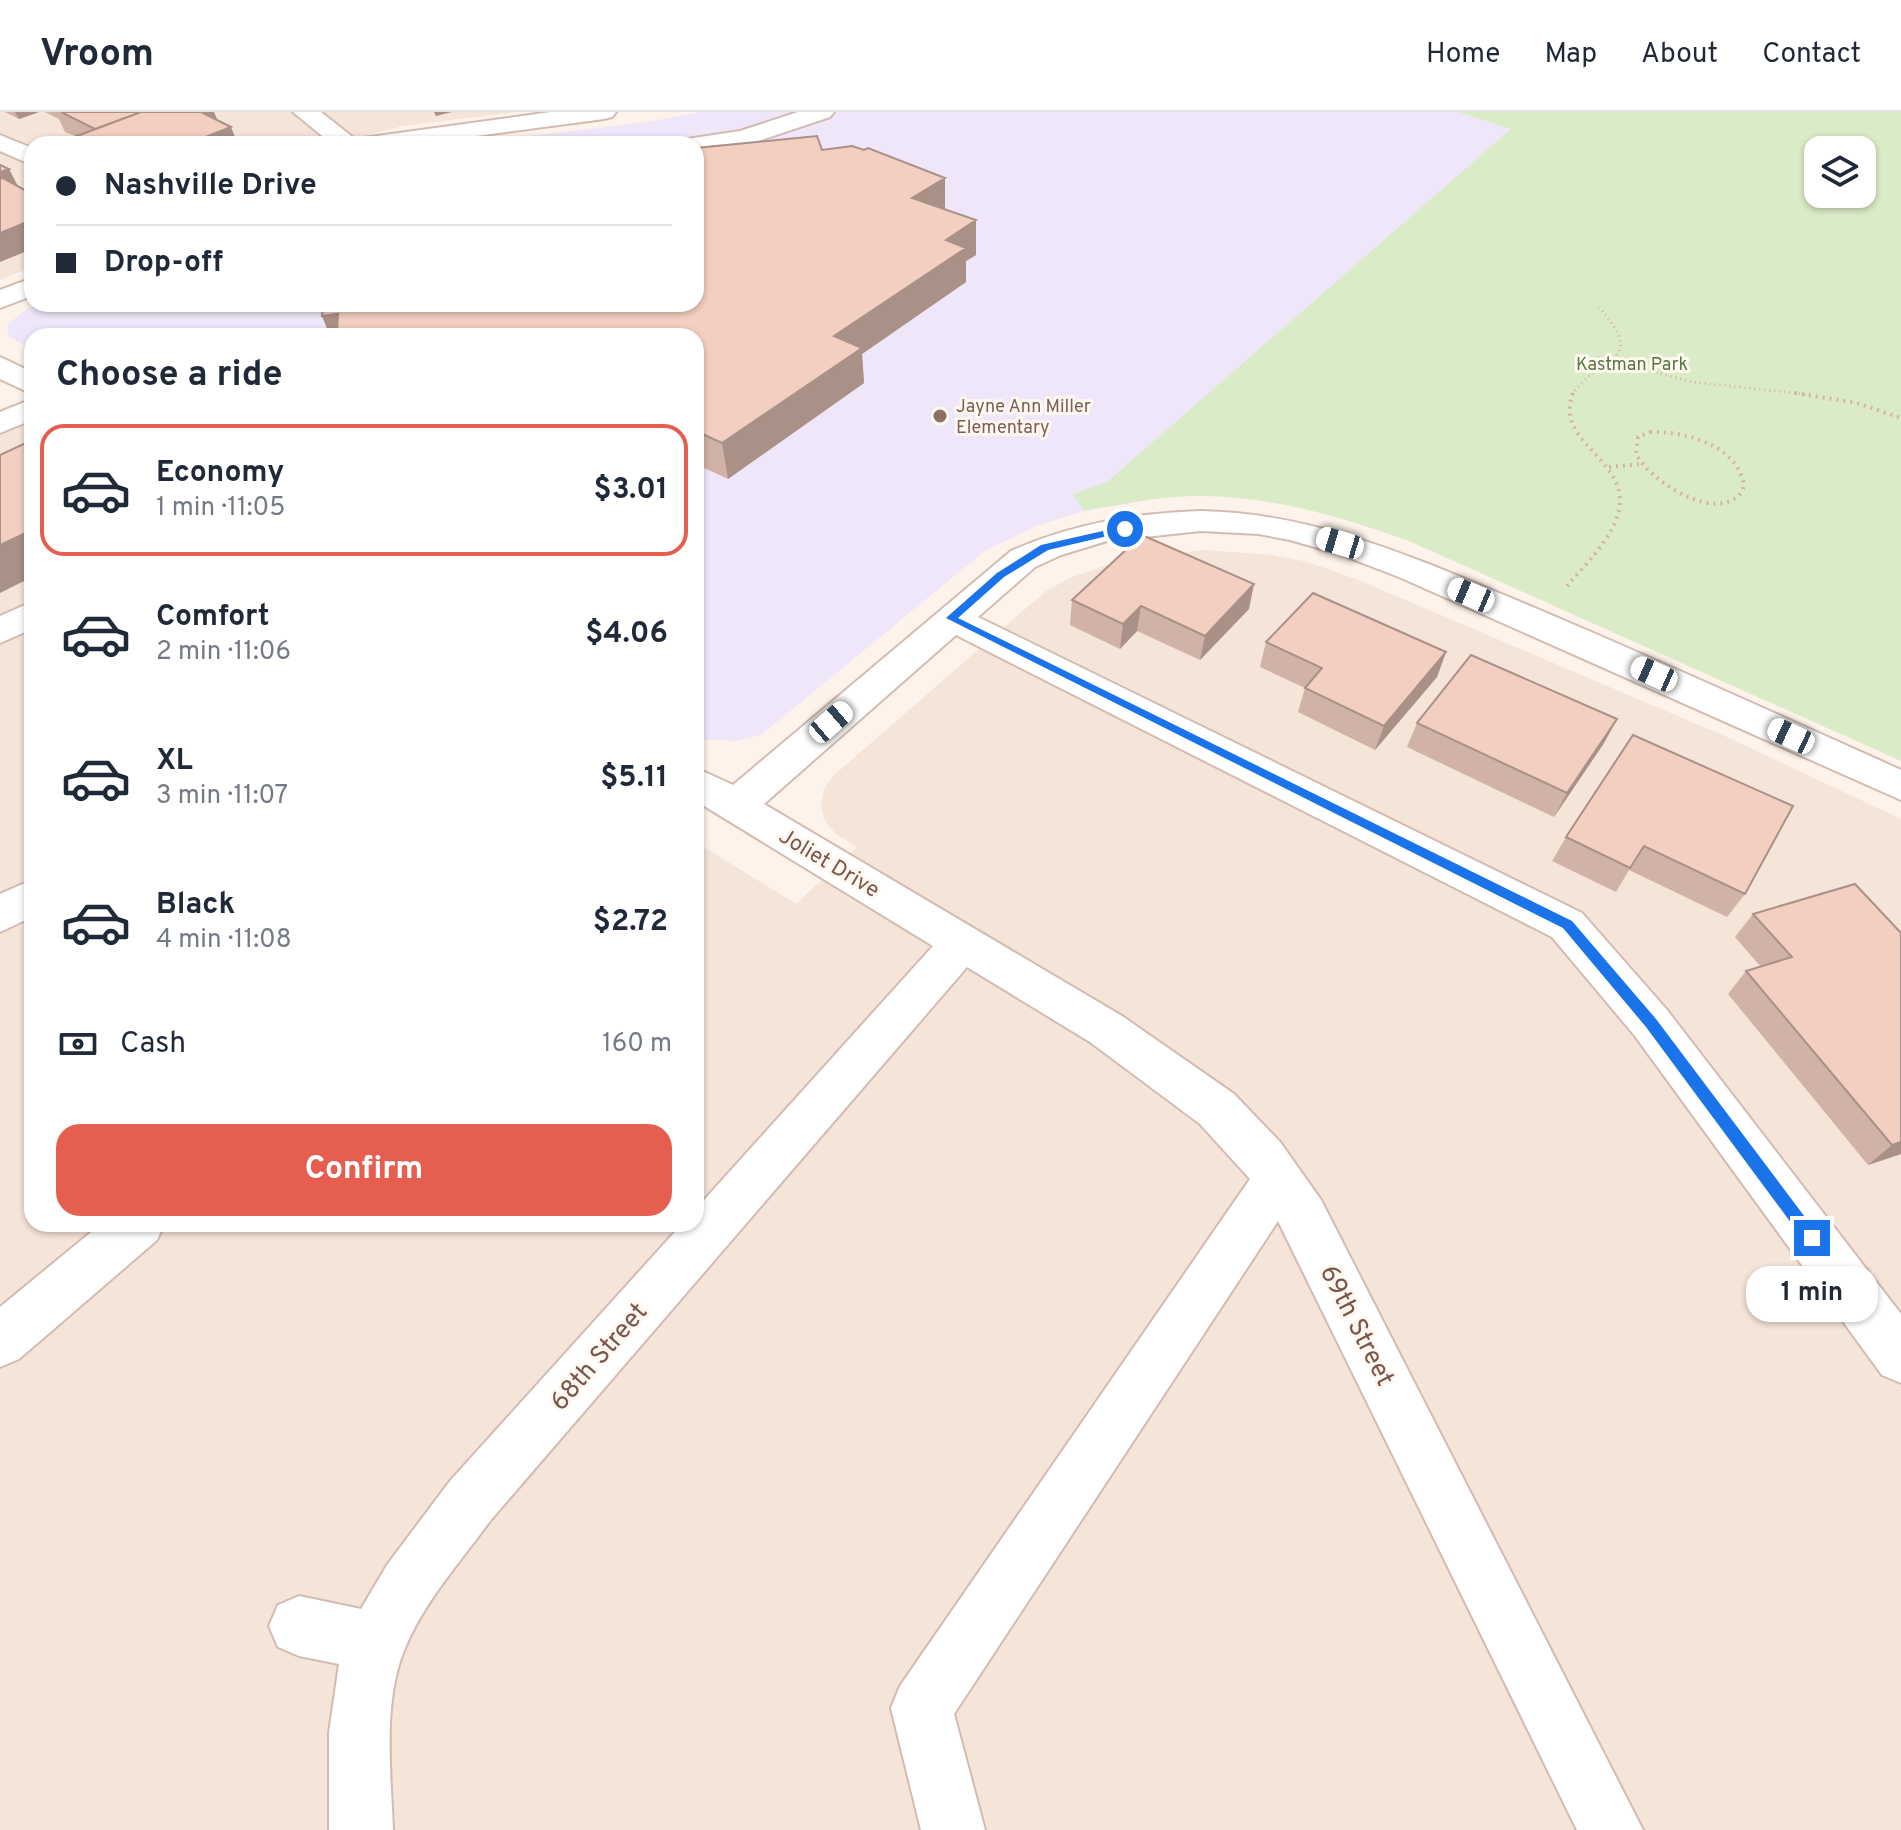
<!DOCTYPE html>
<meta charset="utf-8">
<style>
:root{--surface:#fff;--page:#f6f6f7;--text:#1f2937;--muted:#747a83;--line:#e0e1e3;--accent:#e65e4f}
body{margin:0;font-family:Overpass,sans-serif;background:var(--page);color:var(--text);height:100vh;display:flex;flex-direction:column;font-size:30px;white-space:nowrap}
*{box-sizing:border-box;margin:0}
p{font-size:26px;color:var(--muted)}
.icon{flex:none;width:44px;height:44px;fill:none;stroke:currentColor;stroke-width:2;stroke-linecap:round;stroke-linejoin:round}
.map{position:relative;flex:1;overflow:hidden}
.details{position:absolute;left:24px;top:216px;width:680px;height:904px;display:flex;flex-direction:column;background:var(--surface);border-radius:24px;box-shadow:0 2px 6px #0004}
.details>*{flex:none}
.guide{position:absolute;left:24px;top:24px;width:680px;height:176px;border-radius:24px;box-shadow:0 2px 6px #0004;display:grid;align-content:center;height:176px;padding:0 32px;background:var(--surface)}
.controls{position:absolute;left:1804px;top:24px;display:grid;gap:16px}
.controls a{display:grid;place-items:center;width:72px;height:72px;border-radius:16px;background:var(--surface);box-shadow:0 2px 6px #0004;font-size:40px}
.end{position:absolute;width:36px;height:36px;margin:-18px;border:10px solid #1a73e8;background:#fff;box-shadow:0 0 0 4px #fff}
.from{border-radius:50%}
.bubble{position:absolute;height:56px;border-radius:24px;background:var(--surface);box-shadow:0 2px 6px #0004;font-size:26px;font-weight:700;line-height:56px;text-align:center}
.car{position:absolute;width:24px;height:48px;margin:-24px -12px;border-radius:10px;box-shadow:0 0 6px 2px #0007;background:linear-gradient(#fff 24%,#345 0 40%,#fff 0 76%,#345 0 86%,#fff 0)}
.guide b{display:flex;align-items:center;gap:28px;height:76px;font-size:30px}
.guide b+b{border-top:2px solid var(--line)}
.guide i{width:20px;height:20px;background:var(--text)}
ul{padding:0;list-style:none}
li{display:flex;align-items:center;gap:24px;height:132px;margin:0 16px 12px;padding:0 16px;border:4px solid transparent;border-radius:24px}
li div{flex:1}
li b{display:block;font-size:30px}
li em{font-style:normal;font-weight:700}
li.current{border-color:var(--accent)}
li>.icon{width:72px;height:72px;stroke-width:1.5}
h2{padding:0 32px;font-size:36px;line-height:96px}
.pay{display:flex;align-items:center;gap:20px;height:88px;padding:0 32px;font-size:30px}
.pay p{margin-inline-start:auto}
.button{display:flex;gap:16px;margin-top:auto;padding:16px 32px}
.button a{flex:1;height:92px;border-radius:24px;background:var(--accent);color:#fff;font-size:32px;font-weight:700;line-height:92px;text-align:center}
header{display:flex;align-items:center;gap:48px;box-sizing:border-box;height:112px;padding:0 40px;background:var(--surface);border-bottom:2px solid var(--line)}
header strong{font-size:38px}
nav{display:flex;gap:44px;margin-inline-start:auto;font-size:28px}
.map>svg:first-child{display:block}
</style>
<header>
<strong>Vroom</strong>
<nav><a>Home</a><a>Map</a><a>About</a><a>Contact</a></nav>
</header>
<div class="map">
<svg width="1901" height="1718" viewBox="0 0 1901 1718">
<rect width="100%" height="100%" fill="#fdf3ea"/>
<path fill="#f5e4d8" d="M 0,0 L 516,0 L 403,14 L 330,32 L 32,32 L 32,155 L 0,168 Z
M 0,300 L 32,320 L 32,1112 L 696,1112 L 696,730 L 796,792 L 857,735 L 836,722 L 825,709 L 821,695 L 824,677 L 833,664 L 1046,479 L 1072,465 L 1122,448 L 1204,438 L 1273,443 L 1308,450 L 1361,469 L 1727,625 L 1901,707 L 1901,1718 L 0,1718 Z"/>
<path fill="#f0e6f9" d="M 702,0 L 1458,0 L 1512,17 L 1107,371 L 1074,381 L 1084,399 L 1039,413 L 986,438 L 761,623 L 735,629 L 696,627 L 696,224 L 32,224 L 32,238 L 8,224 L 7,213 L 24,199 L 39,192 L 696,192 L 696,32 L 460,32 L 646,10 Z"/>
<path fill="#daebc7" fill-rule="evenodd" d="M 1458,0 L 1901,0 L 1901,649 L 1409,429 C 1342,405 1278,386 1206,384 C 1166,383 1124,392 1084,399 L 1073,382 L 1107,370 L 1511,17 ZM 1862,38 L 1862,82 L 1818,82 L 1818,38 Z"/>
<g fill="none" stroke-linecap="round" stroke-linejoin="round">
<g stroke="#d2bcb1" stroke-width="4">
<path id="minor" d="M 293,0 L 321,0 L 355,27 L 551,0 L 616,0 L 612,5 L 604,7 L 417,32 L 332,32 Z
M 798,0 L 834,0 L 830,5 L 752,31 L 696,39 L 696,32 L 684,32 L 687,27 L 740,19 Z
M 0,23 L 32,36 L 32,53 L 0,39 Z
M 32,166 L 32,184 L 0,196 L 0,178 Z
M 0,245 L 32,260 L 32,282 L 0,267 Z
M 32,287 L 32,308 L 0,321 L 0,300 Z
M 1201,399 C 1321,401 1426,451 1535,496 C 1658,548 1779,603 1901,658 L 1901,688 L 1399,465 L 1339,442 L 1290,428 L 1259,422 L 1201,419 L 1107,429 L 1061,443 L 1035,455 L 978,505 L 1582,801 L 1667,898 L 1901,1202 L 1901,1271 L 1882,1263 L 1635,924 L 1552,825 L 956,523 L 764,692 L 1122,904 L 1234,982 L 1280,1030 L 1321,1088 L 1643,1718 L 1577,1718 L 1278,1109 L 954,1602 L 985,1718 L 921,1718 L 891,1596 L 900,1574 L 1250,1067 L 1200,1012 L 1090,930 L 967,855 L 490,1409 C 461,1449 424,1490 405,1536 C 382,1590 391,1661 393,1718 L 329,1718 L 329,1621 L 339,1552 L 299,1544 L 278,1535 L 269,1514 L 278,1493 L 299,1484 L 361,1497 L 387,1453 L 450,1369 L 682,1112 L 696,1112 L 696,1097 L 933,834 L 696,689 L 696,656 L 733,673 L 1011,439 C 1072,412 1135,401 1201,399 Z
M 32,490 L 32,517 L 0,531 L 0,504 Z
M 32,768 L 32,805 L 0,820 L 0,782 Z
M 101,1112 L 164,1112 L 157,1128 L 19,1247 L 0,1255 L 0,1195 Z"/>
</g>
<path stroke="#d8b1a4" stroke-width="3" stroke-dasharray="1 4" stroke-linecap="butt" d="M 1598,245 L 1692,270 L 1813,283
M 1572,283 C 1597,243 1650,253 1599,195"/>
<path stroke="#d8b1a4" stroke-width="4" stroke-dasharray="2 5" stroke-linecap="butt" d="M 1795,281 L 1857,291 L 1901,306
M 1650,320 C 1681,319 1729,331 1741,363 C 1744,369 1745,375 1741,381 C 1715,412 1649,368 1636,342 L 1638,325 Z
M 1609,355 L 1641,352
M 1567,474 C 1584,454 1606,433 1616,408 C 1639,349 1552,334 1573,281"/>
<use href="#minor" fill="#fff" fill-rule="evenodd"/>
</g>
<path fill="#d0b2a6" d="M 5,0 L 39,0 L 19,7 Z
M 45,0 L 214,0 L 217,8 L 238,32 L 72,32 L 69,27 L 75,24 L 65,20 L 59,7 Z
M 822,38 L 945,66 L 945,97 L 976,108 L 976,143 L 966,149 L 966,170 L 862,242 L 864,271 L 728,367 L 700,354 L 696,357 L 696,224 Z
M 1072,488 L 1249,497 L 1200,548 L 1137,519 L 1120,537 L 1070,513 Z
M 1266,530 L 1446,540 L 1437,565 L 1375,638 L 1298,600 L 1305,576 L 1260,555 Z
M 1617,607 L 1604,631 L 1554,705 L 1407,635 L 1417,611 Z
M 1633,623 L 1745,782 L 1727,805 L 1629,758 L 1616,780 L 1552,749 L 1566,725 Z
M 1753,802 L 1901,821 L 1901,1042 L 1868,1053 L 1728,882 L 1746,859 L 1761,855 L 1735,825 Z"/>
<path fill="#a99187" d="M 15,0 L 39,0 L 19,7 Z
M 201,0 L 214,0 L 222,19 L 231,15 L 238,32 L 188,32 Z
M 434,0 L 452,0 L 436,4 Z
M 9,57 L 21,80 L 0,89 L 0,60 Z
M 945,66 L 945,100 L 912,86 Z
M 32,108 L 32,137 L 0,150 L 0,121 Z
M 976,108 L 976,143 L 966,149 L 966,170 L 862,242 L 864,271 L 728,367 L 722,331 L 834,224 L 946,128 Z
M 338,202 L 347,224 L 330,224 L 322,204 Z
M 696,330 L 700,354 L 696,357 Z
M 32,418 L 32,465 L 0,481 L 0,433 Z
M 1254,472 L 1249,497 L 1200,548 L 1205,524 Z
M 1141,494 L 1137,519 L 1120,537 L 1123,512 Z
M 1446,540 L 1437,565 L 1375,638 L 1384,614 Z
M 1617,607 L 1604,631 L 1554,705 L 1567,681 Z
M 1901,1030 L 1901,1042 L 1868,1053 L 1892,1033 Z"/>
<path fill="#f2cfc1" stroke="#a99187" stroke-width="2" d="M 61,0 L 141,0 L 95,17 Z
M 141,0 L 201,0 L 231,15 L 188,32 L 79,32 L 69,27 Z
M 817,24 L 822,38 L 852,34 L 864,38 L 868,36 L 945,66 L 912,86 L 976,108 L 946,128 L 966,136 L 834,224 L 862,236 L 722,331 L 696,319 L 696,224 L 337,224 L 338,202 L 322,204 L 323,192 L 696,192 L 696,36 Z
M 0,53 L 9,57 L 0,60 Z
M 3,66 L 32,82 L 32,108 L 0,121 L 0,67 Z
M 28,330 L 32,333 L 32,418 L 0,433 L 0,343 Z
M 1142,423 L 1254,472 L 1205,524 L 1141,494 L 1123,512 L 1072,488 Z
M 1313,481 L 1446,540 L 1384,614 L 1305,576 L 1322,556 L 1266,530 Z
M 1471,543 L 1617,607 L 1567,681 L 1417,611 Z
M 1633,623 L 1793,694 L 1745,782 L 1644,734 L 1630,756 L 1566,725 Z
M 1855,772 L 1901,821 L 1901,1030 L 1892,1033 L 1746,859 L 1792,845 L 1753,802 Z"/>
<path fill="#1a73e8" d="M 1125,414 L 1129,419 L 1048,438 L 1004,465 L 958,506 L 1572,809 L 1656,907 L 1817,1121 L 1817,1131 L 1806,1131 L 1646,915 L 1563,816 L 946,506 L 997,461 L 1041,433 Z"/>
<circle fill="#8d6e63" stroke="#fff8f1" stroke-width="3" cx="940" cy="304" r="8"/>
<g text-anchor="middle" stroke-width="6" stroke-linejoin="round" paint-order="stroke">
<g font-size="18" fill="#587841" stroke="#fff8f1">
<text x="1632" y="258">Kastman Park</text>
</g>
<g font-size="18" fill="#785e54" stroke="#fff8f1" text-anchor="start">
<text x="956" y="300">Jayne Ann Miller<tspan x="956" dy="21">Elementary</tspan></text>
</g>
<g font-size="22" fill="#78564c" stroke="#fff8f1">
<text transform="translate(830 750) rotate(31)" y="8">Joliet Drive</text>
</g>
<g font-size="26" fill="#78564c" stroke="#fff8f1">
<text transform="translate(1358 1213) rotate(63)" y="9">69th Street</text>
<text transform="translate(598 1244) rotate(-49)" y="9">68th Street</text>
</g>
</g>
</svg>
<div class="controls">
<a><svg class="icon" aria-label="layers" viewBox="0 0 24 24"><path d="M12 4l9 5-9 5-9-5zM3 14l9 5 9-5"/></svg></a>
</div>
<i class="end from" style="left:1125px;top:417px"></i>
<i class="end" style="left:1812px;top:1126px"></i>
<div class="bubble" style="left:1746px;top:1154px;width:132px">1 min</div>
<i class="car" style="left:1340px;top:431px;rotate:287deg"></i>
<i class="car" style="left:1471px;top:483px;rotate:293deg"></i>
<i class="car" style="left:1654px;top:562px;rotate:294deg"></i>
<i class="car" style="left:831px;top:610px;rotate:49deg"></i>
<i class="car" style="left:1791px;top:624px;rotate:295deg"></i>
<div class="guide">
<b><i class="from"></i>Nashville Drive</b>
<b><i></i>Drop-off</b>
</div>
<section class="details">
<h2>Choose a ride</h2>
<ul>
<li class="current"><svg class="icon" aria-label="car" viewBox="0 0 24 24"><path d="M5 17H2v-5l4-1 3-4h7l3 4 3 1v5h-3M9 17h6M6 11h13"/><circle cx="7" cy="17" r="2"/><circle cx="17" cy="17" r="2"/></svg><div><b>Economy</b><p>1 min · 11:05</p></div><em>$3.01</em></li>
<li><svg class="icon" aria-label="car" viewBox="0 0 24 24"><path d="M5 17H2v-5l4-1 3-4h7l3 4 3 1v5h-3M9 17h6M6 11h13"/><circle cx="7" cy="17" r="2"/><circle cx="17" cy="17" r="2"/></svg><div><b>Comfort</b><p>2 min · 11:06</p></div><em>$4.06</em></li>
<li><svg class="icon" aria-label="car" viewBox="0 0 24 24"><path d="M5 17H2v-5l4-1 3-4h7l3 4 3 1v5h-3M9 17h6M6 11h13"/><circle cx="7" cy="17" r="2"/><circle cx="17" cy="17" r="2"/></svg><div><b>XL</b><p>3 min · 11:07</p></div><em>$5.11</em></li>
<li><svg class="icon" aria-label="car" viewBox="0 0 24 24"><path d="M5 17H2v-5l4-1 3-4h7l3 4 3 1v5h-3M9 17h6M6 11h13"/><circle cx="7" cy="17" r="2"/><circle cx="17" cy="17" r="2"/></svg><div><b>Black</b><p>4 min · 11:08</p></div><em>$2.72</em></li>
</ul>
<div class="pay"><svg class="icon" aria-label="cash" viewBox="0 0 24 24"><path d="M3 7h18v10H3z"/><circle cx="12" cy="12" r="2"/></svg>Cash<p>160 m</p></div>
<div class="button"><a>Confirm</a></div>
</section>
</div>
